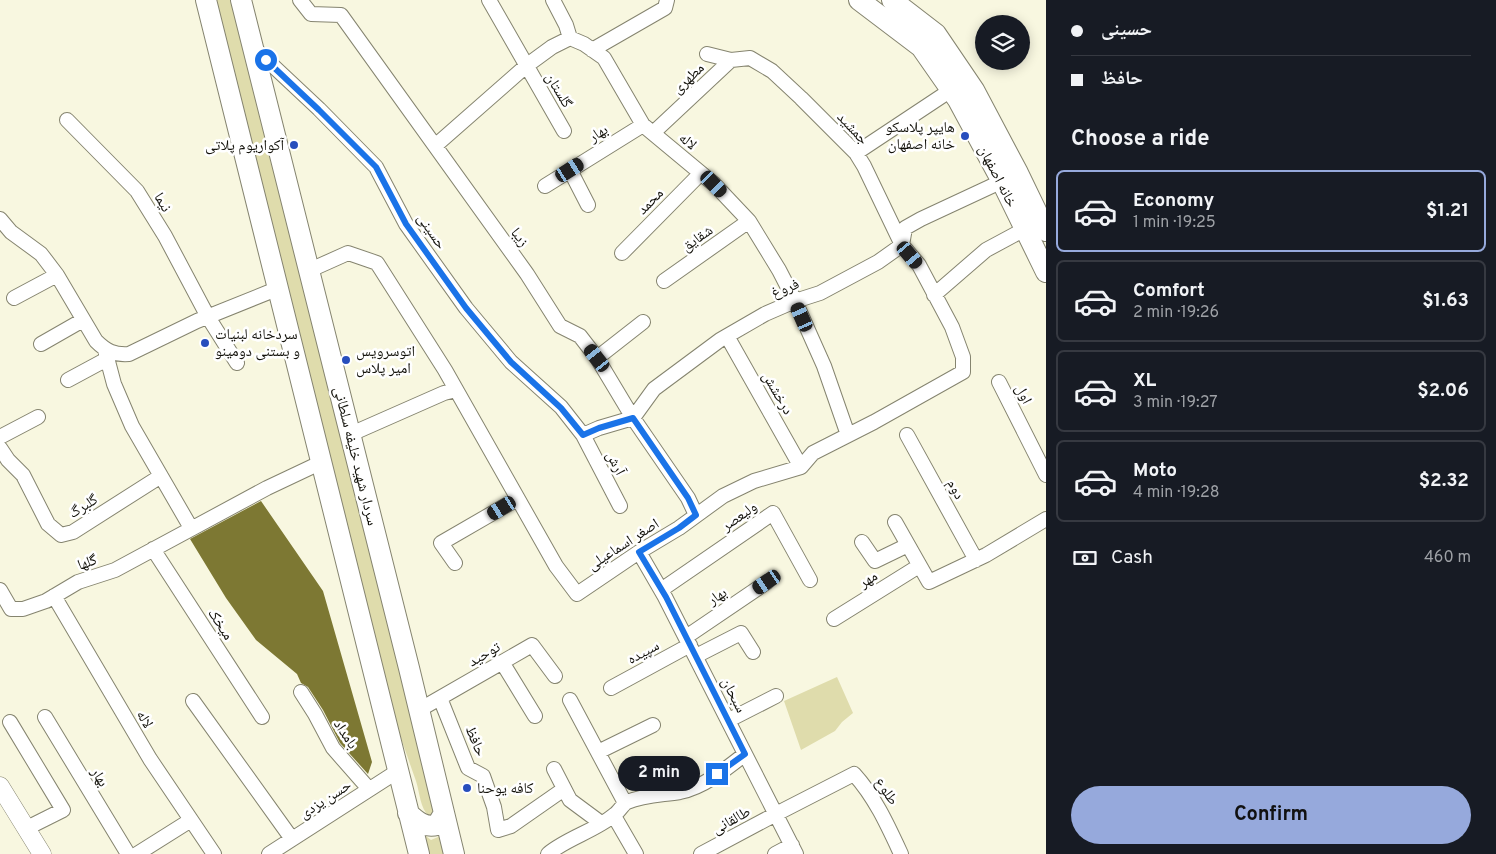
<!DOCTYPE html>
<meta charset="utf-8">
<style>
:root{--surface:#171b24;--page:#20242c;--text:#f1f3f6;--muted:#9ea1a6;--line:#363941;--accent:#96a9dc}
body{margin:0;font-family:Overpass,"Noto Naskh Arabic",sans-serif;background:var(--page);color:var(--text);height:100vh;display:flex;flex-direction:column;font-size:19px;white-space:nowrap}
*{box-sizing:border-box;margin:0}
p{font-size:16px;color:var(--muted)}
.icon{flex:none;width:28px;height:28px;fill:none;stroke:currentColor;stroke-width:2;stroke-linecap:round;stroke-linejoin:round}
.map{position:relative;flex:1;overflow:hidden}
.side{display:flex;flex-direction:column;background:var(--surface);width:450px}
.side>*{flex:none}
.hud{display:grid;align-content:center;height:110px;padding:0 25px;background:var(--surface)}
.buttons{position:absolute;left:975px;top:15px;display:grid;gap:10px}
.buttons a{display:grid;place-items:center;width:55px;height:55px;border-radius:50%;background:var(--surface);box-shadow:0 2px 12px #0003;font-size:25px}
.end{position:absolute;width:22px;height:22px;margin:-11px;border:6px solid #1a73e8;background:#fff;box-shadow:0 0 0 2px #fff}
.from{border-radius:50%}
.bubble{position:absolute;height:35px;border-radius:18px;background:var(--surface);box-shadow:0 2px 12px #0003;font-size:16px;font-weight:700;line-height:35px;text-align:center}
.car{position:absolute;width:15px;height:30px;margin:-15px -8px;border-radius:6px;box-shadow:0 0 4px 1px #0007;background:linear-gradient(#222 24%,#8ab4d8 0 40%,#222 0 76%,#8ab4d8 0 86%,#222 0)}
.hud b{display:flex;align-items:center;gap:18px;height:48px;font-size:19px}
.hud b+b{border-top:1px solid var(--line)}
.hud i{width:12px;height:12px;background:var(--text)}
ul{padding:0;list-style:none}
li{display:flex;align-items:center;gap:15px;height:82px;margin:0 10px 8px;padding:0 15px;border:2px solid var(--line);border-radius:8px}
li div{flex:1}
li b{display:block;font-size:19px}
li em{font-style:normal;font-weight:700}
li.current{border-color:var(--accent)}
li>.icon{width:45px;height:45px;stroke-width:1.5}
h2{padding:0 25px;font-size:22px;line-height:60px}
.pay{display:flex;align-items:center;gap:12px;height:55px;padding:0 25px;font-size:19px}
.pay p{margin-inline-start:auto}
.cta{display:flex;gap:10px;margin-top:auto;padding:10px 25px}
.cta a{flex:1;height:58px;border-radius:30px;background:var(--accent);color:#111;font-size:20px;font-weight:700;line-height:58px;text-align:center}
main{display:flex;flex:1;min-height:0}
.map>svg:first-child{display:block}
</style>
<main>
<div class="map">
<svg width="1046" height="854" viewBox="0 0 1046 854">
<rect width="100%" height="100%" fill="#f8f7e0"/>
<path fill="#dfdcac" d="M 214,0 L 236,0 L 248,44 L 435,817 L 429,817 C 420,807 420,794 416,781 C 407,756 399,731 389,707 Z
M 837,677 L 853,713 L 842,722 L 835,731 L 801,750 L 784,701 Z
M 444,829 L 448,854 L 426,854 L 422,833 L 431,840 L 438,837 Z"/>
<path fill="#7d7833" d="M 261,501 L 323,591 L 372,762 L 368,774 L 340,743 L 323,710 L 308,687 L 301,683 L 297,674 L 256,640 L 226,598 L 190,539 Z"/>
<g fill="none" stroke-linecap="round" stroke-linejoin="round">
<g stroke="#85846f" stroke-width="16">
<path id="minor" d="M 300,0 L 311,14 L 341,15 L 527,274 L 560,326 L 580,336 L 597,358 L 633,418 L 688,498 L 696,515
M 489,0 L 564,131
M 553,0 L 566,25 L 570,38
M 254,48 L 319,109 L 376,167 L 406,224 L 466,308 L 511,362 L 561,407 L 583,435 L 620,506
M 592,50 L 665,8 L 667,0
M 707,54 L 731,60
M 67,120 L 137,191 L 165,236 L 208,317 L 237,363
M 435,146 L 526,66 L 552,47 L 570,38 L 584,44 L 604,58 L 643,125 L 714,184 L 749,221 L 779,270 L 795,301 L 824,366 L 848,435
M 856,153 L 951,90
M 570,170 L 588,205
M 545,186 L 643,125
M 0,219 L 11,232 L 41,254 L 57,275 L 96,341 C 106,351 114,355 129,354 L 197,321 L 279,288
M 622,253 L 701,173
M 310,270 L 348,253 L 377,263 L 445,370 L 556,566 L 577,594 L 639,552 L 679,528 L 723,496 L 754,481 L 801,467 L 813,453 L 874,422 L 963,372 L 963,357 L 952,327 L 919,265 L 902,245 L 864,166 L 856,153 L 801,98 L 772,71 L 750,58 L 731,60 L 653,133
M 664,281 L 749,221
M 934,295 L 986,250 L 1025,229
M 14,298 L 57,275
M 727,336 L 801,467
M 41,344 L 83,320
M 105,350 L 114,384 L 132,426 L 191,528
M 597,358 L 643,322
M 68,380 L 107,359
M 999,382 L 1046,475
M 351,434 L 444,393 L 456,390
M 583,435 L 599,428 L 633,418 L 654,389 L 720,340 L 765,314 L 795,301 L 820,293 L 878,262 L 902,245 L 905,228 L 921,219 L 1009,178
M 907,435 L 976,560
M 0,437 L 38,417
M 0,448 L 8,460 L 23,475 L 48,524 L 61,535 L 73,532 L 161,476
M 895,522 L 929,582 L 986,555 L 1046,519
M 862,542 L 875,561 L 908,545
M 153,549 L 262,717
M 639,552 L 665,597 L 796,854
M 455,563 L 441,543 L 517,499
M 0,590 L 11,609 L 23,609 L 46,601 L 78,582 L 115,570 L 267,488 L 322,462
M 661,590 L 773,513 L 810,580
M 54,596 L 150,759 L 214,854
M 834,619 L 919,566
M 686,637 L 767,582
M 696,656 L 741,633 L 753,652
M 502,662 L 535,716
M 611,688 L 690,645
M 301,692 L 315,714 L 333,748 L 369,789
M 440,698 L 468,768 L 483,776 L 494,807 L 498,830 L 511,826 L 564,789
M 570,700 L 625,803
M 193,701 L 292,839
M 419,710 L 532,645 L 555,676
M 45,717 L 128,854
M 729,720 L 776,696
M 10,722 L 63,810 L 27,828
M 598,752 L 653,725
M 554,769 L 570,800 L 601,823
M 614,816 L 636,854
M 137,854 L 191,820
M 269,854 L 398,771
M 548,854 C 567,838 595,831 614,815 C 619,812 622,805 627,802 C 644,795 662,795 680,792 C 704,787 726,769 745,754
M 701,854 L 776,814 L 854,774 C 875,797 888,826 901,854
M 775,854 L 792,845"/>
</g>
<g stroke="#85846f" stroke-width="19">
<path id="tertiary" d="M 0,786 L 42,854"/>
</g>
<g stroke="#85846f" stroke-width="22">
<path id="secondary" d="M 206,0 L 419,854
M 241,0 L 409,668 L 454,854
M 859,0 L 921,47 L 958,100 L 999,176 L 1046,272
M 892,0 L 936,34 L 974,90 L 1018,173 L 1046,231
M 408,813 C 417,821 424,828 437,825 L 444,813"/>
</g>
<use href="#minor" stroke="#fff" stroke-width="14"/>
<use href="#tertiary" stroke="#fff" stroke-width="18"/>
<use href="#secondary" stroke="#fff" stroke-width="20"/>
</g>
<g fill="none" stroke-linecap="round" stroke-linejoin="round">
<path stroke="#1a73e8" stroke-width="6" d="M 266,60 L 319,110 L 376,167 L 406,224 L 466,308 L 511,362 L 561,408 L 583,435 L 599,428 L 633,418 L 688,498 L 696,515 L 679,528 L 639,552 L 666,597 L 745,754 L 717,774"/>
</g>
<g fill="#274ebd" stroke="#fff" stroke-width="2">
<circle cx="965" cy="136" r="5"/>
<circle cx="294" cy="145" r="5"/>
<circle cx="205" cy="343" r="5"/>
<circle cx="346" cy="360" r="5"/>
<circle cx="467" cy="788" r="5"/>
</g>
<g text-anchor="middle" stroke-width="5" stroke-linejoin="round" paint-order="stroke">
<g font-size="15" fill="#111009" stroke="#fff">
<text transform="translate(688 78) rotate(-43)" y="5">مطهری</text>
<text transform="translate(559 90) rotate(59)" y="5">گلستان</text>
<text transform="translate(853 128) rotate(47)" y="5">جمشید</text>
<text transform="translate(598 133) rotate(-32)" y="5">بهار</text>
<text transform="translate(688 141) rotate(40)" y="5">لاله</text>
<text transform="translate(998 176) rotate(63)" y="5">خانه اصفهان</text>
<text transform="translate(650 201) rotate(-45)" y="5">محمد</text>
<text transform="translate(163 202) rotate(59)" y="5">نیما</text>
<text transform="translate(432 231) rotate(56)" y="5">حسینی</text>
<text transform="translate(520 237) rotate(54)" y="5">زیبا</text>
<text transform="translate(697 238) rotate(-35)" y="5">شقایق</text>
<text transform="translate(785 288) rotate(-21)" y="5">فروغ</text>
<text transform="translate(778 393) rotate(60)" y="5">درخشش</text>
<text transform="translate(1024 394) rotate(63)" y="5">اول</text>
<text transform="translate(356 456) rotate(76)" y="5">سردار شهید خلیفه سلطانی</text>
<text transform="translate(616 463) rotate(63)" y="5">آرش</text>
<text transform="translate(956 489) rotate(61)" y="5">دوم</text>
<text transform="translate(83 506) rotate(-32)" y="5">گلبرگ</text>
<text transform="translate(739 516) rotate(-35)" y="5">ولیعصر</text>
<text transform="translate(623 544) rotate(-33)" y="5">اصغر اسماعیلی</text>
<text transform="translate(87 562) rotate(-19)" y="5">گلها</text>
<text transform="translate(868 579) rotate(-32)" y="5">مهر</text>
<text transform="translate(717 596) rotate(-34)" y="5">بهار</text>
<text transform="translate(221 624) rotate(57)" y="5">میخک</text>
<text transform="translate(643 652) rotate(-28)" y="5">سپیده</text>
<text transform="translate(484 654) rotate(-30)" y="5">توحید</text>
<text transform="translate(734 695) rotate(63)" y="5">سبحان</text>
<text transform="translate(145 719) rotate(60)" y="5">لاله</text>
<text transform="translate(346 734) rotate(57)" y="5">بامداد</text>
<text transform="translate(476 741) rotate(67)" y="5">حافظ</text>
<text transform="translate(100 777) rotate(59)" y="5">بهار</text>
<text transform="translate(887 791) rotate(57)" y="5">طلوع</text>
<text transform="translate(325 799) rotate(-33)" y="5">حسن یزدی</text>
<text transform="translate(731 820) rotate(-29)" y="5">طالقانی</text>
</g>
<g font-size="15" fill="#111009" stroke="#fff" text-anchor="start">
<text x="955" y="132" text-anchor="end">هایپر پلاسکو<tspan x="955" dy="17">خانه اصفهان</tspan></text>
<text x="284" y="150" text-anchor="end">آکواریوم پلاتی</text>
<text x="215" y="339">سردخانه لبنیات<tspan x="215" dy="17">و بستنی دومینو</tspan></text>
<text x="356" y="356">اتوسرويس<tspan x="356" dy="17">امير پلاس</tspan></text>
<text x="477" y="793">کافه یوحنا</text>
</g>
</g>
</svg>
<div class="buttons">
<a><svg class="icon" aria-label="layers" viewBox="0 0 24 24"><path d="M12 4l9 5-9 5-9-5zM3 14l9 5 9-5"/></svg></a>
</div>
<i class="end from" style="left:266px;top:60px"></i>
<i class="end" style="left:717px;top:774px"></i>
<div class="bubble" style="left:618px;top:756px;width:82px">2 min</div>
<i class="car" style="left:570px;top:170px;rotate:58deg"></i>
<i class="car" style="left:714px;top:184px;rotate:136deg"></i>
<i class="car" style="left:910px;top:255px;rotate:140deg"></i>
<i class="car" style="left:802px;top:317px;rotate:336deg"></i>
<i class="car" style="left:597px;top:358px;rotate:322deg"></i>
<i class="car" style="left:502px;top:508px;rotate:239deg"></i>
<i class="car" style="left:767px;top:582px;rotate:236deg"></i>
</div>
<section class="side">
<div class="hud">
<b><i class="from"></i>حسینی</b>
<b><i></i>حافظ</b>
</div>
<h2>Choose a ride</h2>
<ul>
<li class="current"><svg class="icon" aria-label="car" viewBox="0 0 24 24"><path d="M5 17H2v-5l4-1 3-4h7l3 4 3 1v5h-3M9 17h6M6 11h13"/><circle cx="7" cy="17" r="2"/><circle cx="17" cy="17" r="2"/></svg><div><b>Economy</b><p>1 min · 19:25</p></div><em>$1.21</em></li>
<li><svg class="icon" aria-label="car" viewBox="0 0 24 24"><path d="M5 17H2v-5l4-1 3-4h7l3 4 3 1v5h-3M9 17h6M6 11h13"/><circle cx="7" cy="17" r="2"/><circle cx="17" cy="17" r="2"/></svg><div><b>Comfort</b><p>2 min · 19:26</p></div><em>$1.63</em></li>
<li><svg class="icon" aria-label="car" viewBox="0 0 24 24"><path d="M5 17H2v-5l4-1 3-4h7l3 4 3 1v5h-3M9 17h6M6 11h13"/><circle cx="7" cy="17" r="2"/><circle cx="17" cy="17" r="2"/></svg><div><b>XL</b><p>3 min · 19:27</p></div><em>$2.06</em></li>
<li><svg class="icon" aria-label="car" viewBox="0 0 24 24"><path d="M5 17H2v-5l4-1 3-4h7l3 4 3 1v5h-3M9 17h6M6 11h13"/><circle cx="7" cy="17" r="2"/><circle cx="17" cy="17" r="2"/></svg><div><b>Moto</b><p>4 min · 19:28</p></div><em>$2.32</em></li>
</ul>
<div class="pay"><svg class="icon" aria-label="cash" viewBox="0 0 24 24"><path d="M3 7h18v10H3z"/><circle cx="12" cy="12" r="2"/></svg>Cash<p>460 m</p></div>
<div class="cta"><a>Confirm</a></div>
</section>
</main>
